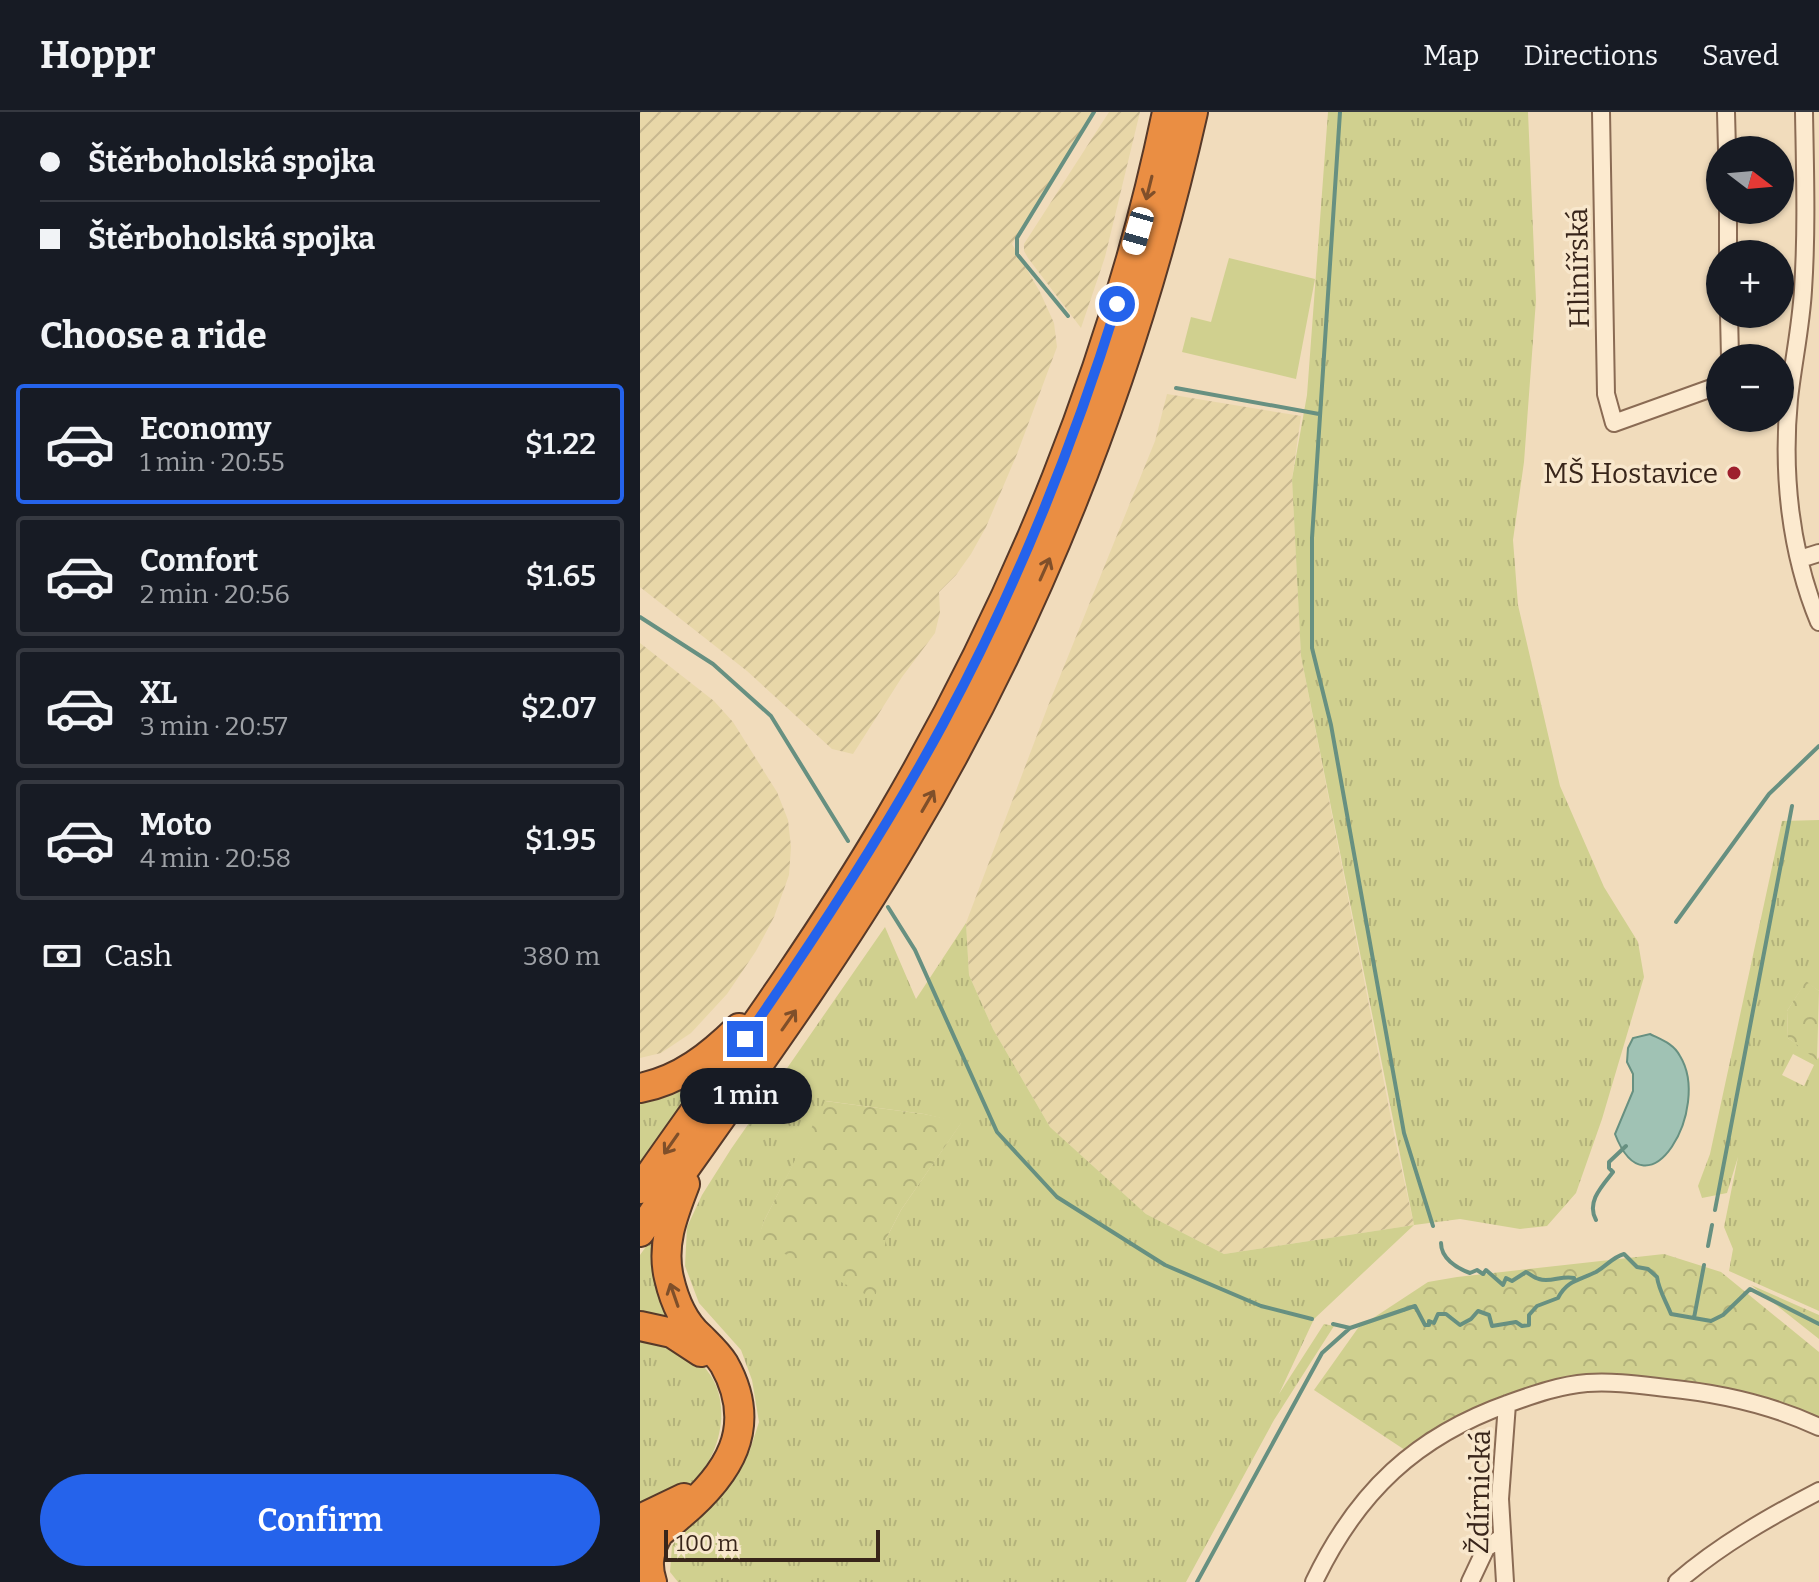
<!DOCTYPE html>
<meta charset="utf-8">
<style>
:root{--surface:#171b24;--page:#20242c;--text:#f1f3f6;--muted:#9ea1a6;--line:#363941;--accent:#2563eb}
body{margin:0;font-family:Bitter,serif;background:var(--page);color:var(--text);height:100vh;display:flex;flex-direction:column;font-size:30px;white-space:nowrap}
*{box-sizing:border-box;margin:0}
p{font-size:26px;color:var(--muted)}
.icon{flex:none;width:44px;height:44px;fill:none;stroke:currentColor;stroke-width:2;stroke-linecap:round;stroke-linejoin:round}
.map{position:relative;flex:1;overflow:hidden}
.sheet{display:flex;flex-direction:column;background:var(--surface);width:640px}
.sheet>*{flex:none}
.top-card{display:grid;align-content:center;height:176px;padding:0 40px;background:var(--surface)}
.needle{width:52px;rotate:106deg}
.controls{position:absolute;left:1066px;top:24px;display:grid;gap:16px}
.controls a{display:grid;place-items:center;width:88px;height:88px;border-radius:50%;background:var(--surface);box-shadow:0 2px 6px #0004;font-size:40px}
.scale{position:absolute;left:24px;bottom:20px;width:216px;box-sizing:border-box;padding-left:8px;border:4px solid #38251a;border-top:0;font-size:22px;line-height:28px;white-space:nowrap;color:#38251a;-webkit-text-stroke:6px #f8e7cc;paint-order:stroke}
.end{position:absolute;width:36px;height:36px;margin:-18px;border:10px solid #2563eb;background:#fff;box-shadow:0 0 0 4px #fff}
.from{border-radius:50%}
.bubble{position:absolute;height:56px;border-radius:28px;background:var(--surface);box-shadow:0 2px 6px #0004;font-size:26px;font-weight:600;line-height:56px;text-align:center}
.car{position:absolute;width:24px;height:48px;margin:-24px -12px;border-radius:10px;box-shadow:0 0 6px 2px #0007;background:linear-gradient(#fff 24%,#345 0 40%,#fff 0 76%,#345 0 86%,#fff 0)}
.top-card b{display:flex;align-items:center;gap:28px;height:76px;font-size:30px}
.top-card b+b{border-top:2px solid var(--line)}
.top-card i{width:20px;height:20px;background:var(--text)}
ul{padding:0;list-style:none}
li{display:flex;align-items:center;gap:24px;height:120px;margin:0 16px 12px;padding:0 24px;border:4px solid var(--line);border-radius:8px}
li div{flex:1}
li b{display:block;font-size:30px}
li em{font-style:normal;font-weight:600}
li.current{border-color:var(--accent)}
li>.icon{width:72px;height:72px;stroke-width:1.5}
h2{padding:0 40px;font-size:36px;line-height:96px}
.pay{display:flex;align-items:center;gap:20px;height:88px;padding:0 40px;font-size:30px}
.pay p{margin-inline-start:auto}
.button{display:flex;gap:16px;margin-top:auto;padding:16px 40px}
.button a{flex:1;height:92px;border-radius:48px;background:var(--accent);color:#fff;font-size:32px;font-weight:600;line-height:92px;text-align:center}
header{display:flex;align-items:center;gap:48px;box-sizing:border-box;height:112px;padding:0 40px;background:var(--surface);border-bottom:2px solid var(--line)}
header strong{font-size:38px}
nav{display:flex;gap:44px;margin-inline-start:auto;font-size:28px}
main{display:flex;flex:1;min-height:0}
.map>svg:first-child{display:block}
</style>
<header>
<strong>Hoppr</strong>
<nav><a>Map</a><a>Directions</a><a>Saved</a></nav>
</header>
<main>
<section class="sheet">
<div class="top-card">
<b><i class="from"></i>Štěrboholská spojka</b>
<b><i></i>Štěrboholská spojka</b>
</div>
<h2>Choose a ride</h2>
<ul>
<li class="current"><svg class="icon" aria-label="car" viewBox="0 0 24 24"><path d="M5 17H2v-5l4-1 3-4h7l3 4 3 1v5h-3M9 17h6M6 11h13"/><circle cx="7" cy="17" r="2"/><circle cx="17" cy="17" r="2"/></svg><div><b>Economy</b><p>1 min · 20:55</p></div><em>$1.22</em></li>
<li><svg class="icon" aria-label="car" viewBox="0 0 24 24"><path d="M5 17H2v-5l4-1 3-4h7l3 4 3 1v5h-3M9 17h6M6 11h13"/><circle cx="7" cy="17" r="2"/><circle cx="17" cy="17" r="2"/></svg><div><b>Comfort</b><p>2 min · 20:56</p></div><em>$1.65</em></li>
<li><svg class="icon" aria-label="car" viewBox="0 0 24 24"><path d="M5 17H2v-5l4-1 3-4h7l3 4 3 1v5h-3M9 17h6M6 11h13"/><circle cx="7" cy="17" r="2"/><circle cx="17" cy="17" r="2"/></svg><div><b>XL</b><p>3 min · 20:57</p></div><em>$2.07</em></li>
<li><svg class="icon" aria-label="car" viewBox="0 0 24 24"><path d="M5 17H2v-5l4-1 3-4h7l3 4 3 1v5h-3M9 17h6M6 11h13"/><circle cx="7" cy="17" r="2"/><circle cx="17" cy="17" r="2"/></svg><div><b>Moto</b><p>4 min · 20:58</p></div><em>$1.95</em></li>
</ul>
<div class="pay"><svg class="icon" aria-label="cash" viewBox="0 0 24 24"><path d="M3 7h18v10H3z"/><circle cx="12" cy="12" r="2"/></svg>Cash<p>380 m</p></div>
<div class="button"><a>Confirm</a></div>
</section>
<div class="map">
<svg width="1179" height="1470" viewBox="0 0 1179 1470">
<defs>
<pattern id="farmland-furrows" width="10" height="10" patternUnits="userSpaceOnUse" patternTransform="scale(2)"><rect width="10" height="10" fill="#e8d7a8"/><path d="M-1 1l2-2M0 10L10 0M9 11l2-2" fill="none" stroke="#c8b890"/></pattern>
<pattern id="grass-tufts" width="24" height="20" patternUnits="userSpaceOnUse" patternTransform="scale(2)"><rect width="24" height="20" fill="#d0d08f"/><path d="M3 7l-1-3M5 7V3M7 7l1-3M15 17l-1-3M17 17v-4M19 17l1-3" fill="none" stroke="#b3b27b"/></pattern>
<pattern id="forest-crowns" width="20" height="18" patternUnits="userSpaceOnUse" patternTransform="scale(2)"><rect width="20" height="18" fill="#d0d08f"/><path d="M2 6a3 3 0 1 1 6 0M12 15a3 3 0 1 1 6 0" fill="none" stroke="#b3b27b"/></pattern>
</defs>
<rect width="100%" height="100%" fill="#f1dcbc"/>
<path fill="url(#farmland-furrows)" d="M 0,0 L 455,0 L 372,132 L 400,180 L 414,211 L 417,235 L 377,342 L 346,415 L 331,442 L 316,463 L 299,480 L 300,500 L 295,521 L 262,565 L 213,642 L 192,637 L 107,559 L 0,475 Z
M 469,0 L 500,0 L 465,145 L 441,216 L 388,146 L 384,139 L 384,132 Z
M 527,282 L 661,304 L 652,367 L 661,544 L 756,1032 L 774,1113 L 584,1142 L 506,1102 L 410,1015 L 353,917 L 329,863 L 326,811 L 408,594 L 515,329 Z
M 0,531 L 74,589 L 93,610 L 137,680 L 148,708 L 151,735 L 149,763 L 134,805 L 116,839 L 87,882 L 51,921 L 21,941 L 0,946 Z"/>
<path fill="url(#grass-tufts)" fill-rule="evenodd" d="M 688,0 L 888,0 L 896,188 L 884,350 L 873,428 L 878,493 L 920,674 L 964,775 L 998,830 L 1004,865 L 962,1007 L 936,1081 L 907,1114 L 880,1117 L 820,1107 L 774,1113 L 674,1207 L 639,1282 L 684,1212 L 694,1214 L 634,1308 L 546,1470 L 38,1470 L 30,1460 L 32,1434 L 50,1410 L 81,1382 L 96,1363 L 110,1338 L 119,1310 L 112,1268 L 101,1238 L 59,1191 L 45,1154 L 47,1115 L 62,1083 L 91,1037 L 245,815 L 276,887 L 326,811 L 329,863 L 353,917 L 410,1015 L 506,1102 L 584,1142 L 774,1113 L 661,544 L 652,367 L 667,283 ZM 186,989 L 284,1002 L 321,1011 L 261,1098 L 246,1127 L 118,1128 L 124,1109 Z
M 1179,708 L 1179,879 L 1166,870 L 1147,899 L 1148,926 L 1178,947 L 1179,945 L 1179,1199 L 1089,1159 L 1093,1137 L 1084,1115 L 1098,1045 L 1087,1081 L 1062,1086 L 1058,1074 L 1070,1042 L 1142,709 ZM 1153,942 L 1174,953 L 1164,974 L 1142,963 Z
M 60,968 L 0,1054 L 0,991 L 33,983 Z
M 10,1129 L 14,1131 L 16,1173 L 29,1205 L 0,1200 L 0,1143 Z
M 0,1222 L 8,1223 C 23,1231 50,1242 62,1253 C 95,1284 82,1345 51,1371 C 37,1383 17,1387 0,1393 Z"/>
<path fill="url(#forest-crowns)" d="M 1166,869 L 1179,879 L 1177,948 L 1148,926 L 1147,899 Z
M 185,989 L 284,1002 L 322,1010 L 261,1098 L 246,1127 L 235,1187 L 117,1128 L 124,1109 Z
M 1024,1142 L 1081,1160 L 1179,1240 L 1179,1310 L 967,1266 L 866,1286 L 771,1342 L 674,1278 L 718,1216 L 788,1170 L 817,1165 Z
M 1111,1173 L 1179,1203 L 1179,1227 Z"/>
<path fill="#d0d08f" d="M 589,146 L 675,167 L 656,267 L 542,240 L 551,205 L 571,210 Z"/>
<path fill="#a0c2b4" stroke="#679081" stroke-width="2" d="M 1010,922 C 1022,928 1034,932 1040,944 C 1072,996 1008,1108 975,1022 L 993,979 L 993,962 L 987,950 L 988,936 L 993,926 Z"/>
<g fill="none" stroke-linecap="round" stroke-linejoin="round">
<path stroke="#679081" stroke-width="4" d="M 700,0 L 672,426 L 672,536 L 691,613 L 764,1021 L 793,1114
M 428,204 L 377,142 L 377,126 L 454,0
M 536,276 L 679,302
M 0,505 L 73,552 L 131,604 L 208,729
M 248,795 L 275,838 L 357,1020 L 417,1085 L 525,1153 L 621,1194 L 672,1207
M 1036,810 L 1129,682 L 1179,634
M 1075,1098 L 1152,694
M 956,1108 C 946,1090 962,1074 973,1060 L 969,1056 L 969,1050 L 986,1034
M 801,1131 C 801,1146 816,1156 830,1161 L 837,1158 L 843,1162 L 846,1158 L 863,1173 L 866,1166 L 872,1169 L 886,1160 C 890,1162 894,1166 899,1167 C 910,1171 922,1163 934,1166
M 1068,1134 L 1072,1113
M 1054,1206 L 1064,1153
M 693,1212 L 710,1216
M 557,1470 L 682,1241 L 710,1216 L 775,1194 L 785,1213 L 789,1213 L 789,1209 L 794,1211 L 798,1202 L 806,1202 L 820,1213 L 831,1207 L 838,1199 L 849,1203 L 852,1214 L 876,1210 L 882,1214 L 889,1213 L 889,1203 L 897,1194 L 918,1186 C 927,1168 940,1168 956,1160 C 966,1154 973,1145 984,1142 L 997,1155 L 1008,1157 L 1017,1165 C 1019,1179 1026,1189 1031,1202 L 1071,1209 L 1083,1203 L 1110,1177 L 1179,1212"/>
<g stroke="#8a6b54" stroke-width="20">
<path id="street" d="M 961,0 L 966,282 L 974,311 L 1080,273
M 1086,0 L 1087,38
M 1164,0 C 1165,59 1167,118 1163,178 C 1161,214 1153,251 1149,287 C 1142,361 1150,440 1179,510
M 1088,98 L 1088,142
M 1089,202 L 1090,246
M 1160,447 L 1179,441
M 674,1470 C 717,1380 776,1324 870,1291 C 895,1282 921,1273 947,1271 C 973,1269 1000,1273 1026,1276 C 1078,1281 1132,1293 1179,1315
M 830,1470 L 846,1436 L 861,1426
M 865,1470 L 860,1387 L 867,1292
M 1037,1470 C 1080,1433 1129,1405 1179,1379"/>
</g>
<g stroke="#573929" stroke-width="32">
<path id="highway" d="M 0,976 C 41,968 70,944 99,916
M 0,1077 C 85,956 173,836 248,709 C 377,490 475,250 527,0
M 0,1120 C 91,990 186,863 266,727 C 400,501 495,257 553,0
M 0,1214 L 32,1221 L 61,1240
M 0,1407 L 44,1386
M 0,1433 C 14,1427 27,1414 39,1404 C 88,1363 120,1316 84,1252 C 77,1241 69,1234 60,1225 C 43,1210 34,1188 29,1166 C 21,1133 33,1103 45,1072
M 12,1470 C 6,1452 9,1437 19,1421"/>
</g>
<use href="#street" stroke="#fceacf" stroke-width="16"/>
<use href="#highway" stroke="#ea8e43" stroke-width="28"/>
</g>
<defs><path id="oneway-shaft" d="M-6 0H5M1.5-3L5.5 0L1.5 3" fill="none" stroke-width="1.6" stroke-linecap="round" stroke-linejoin="round" transform="scale(2)"/></defs>
<g stroke="#7f4f2a">
<use href="#oneway-shaft" transform="translate(509 76) rotate(104)"/>
<use href="#oneway-shaft" transform="translate(405 457) rotate(-66)"/>
<use href="#oneway-shaft" transform="translate(288 689) rotate(-60)"/>
<use href="#oneway-shaft" transform="translate(149 908) rotate(-55)"/>
<use href="#oneway-shaft" transform="translate(31 1032) rotate(125)"/>
<use href="#oneway-shaft" transform="translate(34 1183) rotate(-109)"/>
</g>
<g fill="none" stroke-linecap="round" stroke-linejoin="round">
<path stroke="#2563eb" stroke-width="10" d="M 105,927 C 176,825 244,721 303,612 C 375,479 432,337 477,192"/>
</g>
<circle fill="#9e1f2d" stroke="#f8e7cc" stroke-width="3" cx="1094" cy="361" r="8"/>
<g text-anchor="middle" stroke-width="7" stroke-linejoin="round" paint-order="stroke">
<g font-size="28" fill="#38251a" stroke="#f8e7cc">
<text transform="translate(938 156) rotate(-91)" y="10">Hlinířská</text>
<text transform="translate(839 1380) rotate(-89)" y="10">Ždírnická</text>
</g>
<g font-size="28" fill="#38251a" stroke="#f8e7cc" text-anchor="end">
<text x="1078" y="371">MŠ Hostavice</text>
</g>
</g>
</svg>
<div class="controls">
<a><svg class="needle" viewBox="-14 -14 28 28"><path d="M0-13l5 13h-10z" fill="#e53935"/><path d="M0 13l5-13h-10z" fill="#9ea1a6"/></svg></a>
<a>+</a>
<a>−</a>
</div>
<div class="scale">100 m</div>
<i class="end from" style="left:477px;top:192px"></i>
<i class="end" style="left:105px;top:927px"></i>
<div class="bubble" style="left:40px;top:956px;width:132px">1 min</div>
<i class="car" style="left:498px;top:119px;rotate:196deg"></i>
</div>
</main>
